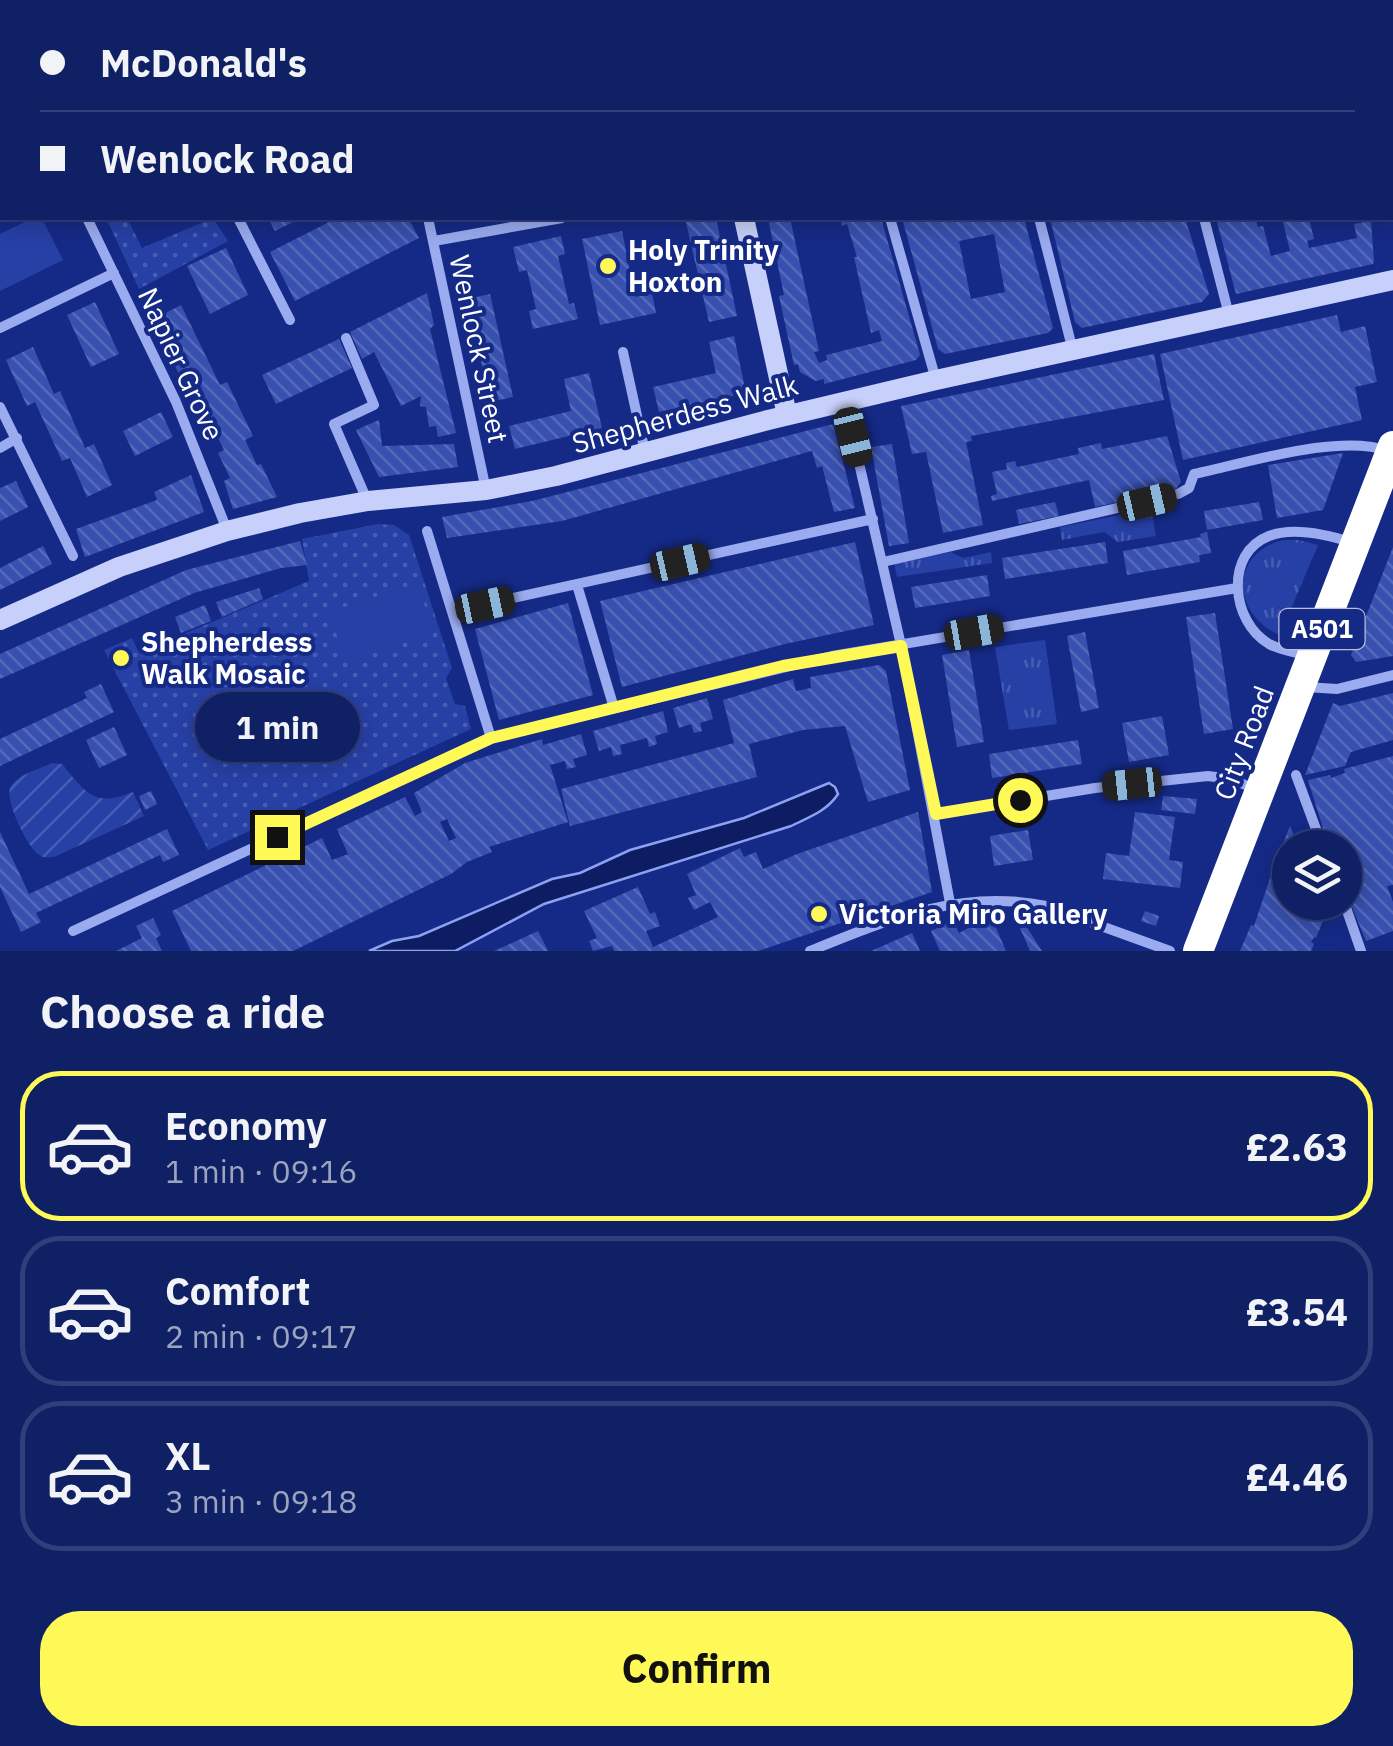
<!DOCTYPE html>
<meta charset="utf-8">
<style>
:root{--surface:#102065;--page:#1e2d6e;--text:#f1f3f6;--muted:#9ca3bf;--line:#303e79;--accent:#fff957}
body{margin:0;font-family:"IBM Plex Sans",sans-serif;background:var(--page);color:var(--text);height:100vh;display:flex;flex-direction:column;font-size:38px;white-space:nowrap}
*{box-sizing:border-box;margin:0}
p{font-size:32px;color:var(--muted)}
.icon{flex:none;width:55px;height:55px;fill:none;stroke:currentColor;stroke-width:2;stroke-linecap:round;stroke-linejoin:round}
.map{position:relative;height:951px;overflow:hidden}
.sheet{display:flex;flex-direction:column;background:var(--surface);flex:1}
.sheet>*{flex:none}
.top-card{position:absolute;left:0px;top:0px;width:1395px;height:220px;box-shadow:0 5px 25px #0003,0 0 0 2px var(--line);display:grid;align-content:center;height:220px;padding:0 40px;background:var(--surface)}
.controls{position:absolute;left:1272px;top:830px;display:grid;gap:20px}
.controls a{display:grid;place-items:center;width:90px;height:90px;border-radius:50%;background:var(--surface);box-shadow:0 5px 25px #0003,0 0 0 2px var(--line);font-size:50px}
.end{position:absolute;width:45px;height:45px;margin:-22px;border:12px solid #fff957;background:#111;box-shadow:0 0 0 5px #111}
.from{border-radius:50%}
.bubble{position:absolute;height:70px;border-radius:35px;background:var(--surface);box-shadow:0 5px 25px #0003,0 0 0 2px var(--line);font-size:32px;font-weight:800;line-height:70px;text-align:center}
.car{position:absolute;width:30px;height:60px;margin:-30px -15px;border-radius:12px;box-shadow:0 0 8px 2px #0007;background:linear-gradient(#222 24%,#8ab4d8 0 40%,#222 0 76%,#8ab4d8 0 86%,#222 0)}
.top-card b{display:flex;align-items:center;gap:35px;height:95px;font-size:38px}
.top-card b+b{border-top:2px solid var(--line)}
.top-card i{width:25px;height:25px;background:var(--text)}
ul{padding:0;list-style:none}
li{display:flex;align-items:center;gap:30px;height:150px;margin:0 20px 15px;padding:0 20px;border:5px solid var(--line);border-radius:40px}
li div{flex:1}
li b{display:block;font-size:38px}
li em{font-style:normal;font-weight:800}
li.on{border-color:var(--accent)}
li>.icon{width:90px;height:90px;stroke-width:1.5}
h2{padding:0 40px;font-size:45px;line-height:120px}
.cta{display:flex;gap:20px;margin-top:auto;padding:20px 40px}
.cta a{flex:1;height:115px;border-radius:40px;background:var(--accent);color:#111;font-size:40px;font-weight:800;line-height:115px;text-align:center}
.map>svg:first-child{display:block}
</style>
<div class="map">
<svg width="1393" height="951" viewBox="0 0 1393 951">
<defs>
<pattern id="grass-tufts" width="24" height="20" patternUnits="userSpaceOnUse" patternTransform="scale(2.5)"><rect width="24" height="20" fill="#2740a6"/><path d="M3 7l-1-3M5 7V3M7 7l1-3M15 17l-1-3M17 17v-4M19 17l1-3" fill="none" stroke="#475db3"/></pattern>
<pattern id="park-dots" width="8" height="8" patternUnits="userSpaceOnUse" patternTransform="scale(2.5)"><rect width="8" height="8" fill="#2740a6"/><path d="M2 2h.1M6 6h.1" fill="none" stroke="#475db3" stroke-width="1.8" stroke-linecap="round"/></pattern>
<pattern id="garden-furrows" width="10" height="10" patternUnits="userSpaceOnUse" patternTransform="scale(2.5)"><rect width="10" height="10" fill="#2740a6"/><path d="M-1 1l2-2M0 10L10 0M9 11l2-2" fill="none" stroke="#475db3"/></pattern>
<pattern id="building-back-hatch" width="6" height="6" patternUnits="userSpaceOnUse" patternTransform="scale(2.5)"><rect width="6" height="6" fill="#3850af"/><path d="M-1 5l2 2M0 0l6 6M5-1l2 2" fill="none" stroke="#566abb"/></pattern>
</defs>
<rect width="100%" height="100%" fill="#152a87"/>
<path fill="url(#grass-tufts)" d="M 1151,509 L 1156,536 L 1118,542 L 1104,532 L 1062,540 L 1060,527 Z
M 1283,540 L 1298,540 L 1318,545 L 1280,635 C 1232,615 1229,554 1283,540 Z
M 951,552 L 963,558 L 991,552 L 992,563 L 897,577 L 894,563 Z
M 1045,640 L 1057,724 L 1009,730 L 995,647 Z"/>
<path fill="url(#park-dots)" d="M 106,218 L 127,218 L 142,248 L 213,218 L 228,241 L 139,289 Z
M 378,524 L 394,525 L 409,535 L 452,668 L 446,678 L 455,704 L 465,706 L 471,729 L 208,850 L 104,650 L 132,638 L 139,653 L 309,581 L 302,539 Z"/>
<path fill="url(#garden-furrows)" d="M 52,763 L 62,764 C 86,793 94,808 133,792 L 144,816 L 54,857 C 46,857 45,859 38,854 C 27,847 5,800 10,788 C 17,774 40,769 52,763 Z"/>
<path fill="#2740a6" d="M 33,218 L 42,218 L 63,260 L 0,291 L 0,234 Z
M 417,583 L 434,633 L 346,662 L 329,612 Z"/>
<path fill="#0d1c63" stroke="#8ca1f2" stroke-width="2.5" d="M 829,783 L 835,787 L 838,794 C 827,811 809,817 791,826 L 544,904 L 455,951 L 369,951 L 392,941 L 419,936 L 552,879 L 580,873 L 630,850 L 744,818 Z"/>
<path fill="url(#building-back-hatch)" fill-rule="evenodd" d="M 268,218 L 301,218 L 275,231 Z
M 337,218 L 408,218 L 419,238 L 295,301 L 270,252 Z
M 685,218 L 716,218 L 737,316 L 709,322 Z
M 768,218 L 790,218 L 819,351 L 814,352 L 819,363 L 827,360 L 826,355 L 882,341 L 879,330 L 871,333 L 854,257 L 857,257 L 847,224 L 842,226 L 840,218 L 881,218 L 920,355 L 916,360 L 824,384 L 824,379 L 816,381 L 800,372 L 798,364 L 794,365 L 779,296 L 784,295 Z
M 902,218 L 1024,218 L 1053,328 L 1048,333 L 945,354 L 938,349 ZM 994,234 L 1005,292 L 971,299 L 959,241 Z
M 1050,218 L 1185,218 L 1209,294 L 1202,302 L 1082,328 L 1075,322 Z
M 1216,218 L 1255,218 L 1258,227 L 1263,226 L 1271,256 L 1290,251 L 1282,218 L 1309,218 L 1314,239 L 1307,241 L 1309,248 L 1357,238 L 1354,224 L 1371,221 L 1374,260 L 1373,264 L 1236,294 Z
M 622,231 L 635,297 L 652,293 L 656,313 L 600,325 L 582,239 Z
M 561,236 L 565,254 L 558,256 L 569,304 L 574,303 L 578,319 L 533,329 L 529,311 L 536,309 L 527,270 L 519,272 L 513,247 Z
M 226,248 L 248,295 L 210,314 L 187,266 Z
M 427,293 L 434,325 L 430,329 L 456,433 L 438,437 L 436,426 L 429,427 L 426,407 L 420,406 L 421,396 L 401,406 L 374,352 L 362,359 L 350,332 Z
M 490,294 L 513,397 L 490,402 L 467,299 Z
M 95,302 L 119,354 L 91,367 L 67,315 Z
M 181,305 L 220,385 L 227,382 L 253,436 L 245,440 L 257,465 L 261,464 L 277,497 L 233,509 L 224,481 L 230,478 L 218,453 L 224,450 L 198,397 L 192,400 L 152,320 Z
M 1337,315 L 1341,332 L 1365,326 L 1377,382 L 1355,387 L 1362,420 L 1183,460 L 1160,354 Z
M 734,336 L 746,393 L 659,412 L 653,387 L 716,373 L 709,342 Z
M 339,339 L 352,368 L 276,404 L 262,375 Z
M 33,347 L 54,394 L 60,391 L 85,448 L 94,444 L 112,485 L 87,497 L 70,458 L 62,461 L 35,402 L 27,406 L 6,360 Z
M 1154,354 L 1164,400 L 971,436 L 972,441 L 966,442 L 983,525 L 943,533 L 926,452 L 912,454 L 901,406 Z
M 589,373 L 602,428 L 515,449 L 509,426 L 571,411 L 564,379 Z
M 161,412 L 173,437 L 135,456 L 123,431 Z
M 379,420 L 382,446 L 454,444 L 458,467 L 379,477 L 356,430 Z
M 833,424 L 855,508 L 834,512 L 822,466 L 817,468 L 812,451 L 562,521 L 447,538 L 442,517 L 532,501 Z
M 1167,436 L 1181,482 L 1175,490 L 1095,507 L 1089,480 L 992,501 L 991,496 L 997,494 L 992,472 L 1007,469 L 1006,463 L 1015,461 L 1017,467 L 1079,454 L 1078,448 L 1101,443 L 1102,449 Z
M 892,444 L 909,543 L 889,546 L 871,447 Z
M 1343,453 L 1323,510 L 1277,518 L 1268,465 Z
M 191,475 L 204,512 L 85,557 L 76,529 L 157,500 L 154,492 Z
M 16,481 L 28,507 L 0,521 L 0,488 Z
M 1055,502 L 1059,516 L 1019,524 L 1016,510 Z
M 1259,502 L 1263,520 L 1207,530 L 1204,511 Z
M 1207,532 L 1211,553 L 1199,555 L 1200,562 L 1127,575 L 1123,551 L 1201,537 L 1200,534 Z
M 300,541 L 307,565 L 281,568 L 194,593 L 0,679 L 0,654 L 186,570 Z
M 855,542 L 874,625 L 785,644 L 622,687 L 600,601 Z
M 1105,542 L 1108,563 L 1005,579 L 1002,558 Z
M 43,546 L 52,564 L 0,590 L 0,568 Z
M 1393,547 L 1393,656 L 1356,662 L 1351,655 Z
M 987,575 L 990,596 L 915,608 L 911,587 Z
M 259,588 L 263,599 L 222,617 L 216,602 Z
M 568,603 L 593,695 L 499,720 L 475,629 Z
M 205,605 L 211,621 L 181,633 L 175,617 Z
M 1215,613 L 1233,729 L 1204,734 L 1186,617 Z
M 1085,632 L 1099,708 L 1081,712 L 1067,636 Z
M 969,650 L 984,742 L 957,747 L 942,655 Z
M 879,665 L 886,671 L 910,790 L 868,802 L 845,726 L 803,730 L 749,744 L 757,777 L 570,826 L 561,789 L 734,743 L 723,700 L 793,679 L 796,691 L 811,688 L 810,677 Z
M 101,684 L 114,712 L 0,766 L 0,739 L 87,698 L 84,692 Z
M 1393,693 L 1393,740 L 1351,752 L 1345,766 L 1305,775 L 1333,703 L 1340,706 Z
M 707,698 L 713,719 L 700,723 L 702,731 L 694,733 L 691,724 L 679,728 L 673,708 Z
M 663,711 L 668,732 L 655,736 L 657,744 L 649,747 L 647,738 L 620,745 L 622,754 L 613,756 L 611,747 L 599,751 L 593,731 Z
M 1162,716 L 1169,755 L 1129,762 L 1122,723 Z
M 114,727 L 127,755 L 99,768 L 86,740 Z
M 581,734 L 587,755 L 573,759 L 576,767 L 567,769 L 565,761 L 550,765 L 568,822 L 489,847 L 492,852 L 467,862 L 451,874 L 293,951 L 191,951 L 172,911 L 322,838 L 332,860 L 348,854 L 337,829 L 405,797 L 415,816 L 422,812 L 414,793 L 465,763 L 542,739 L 543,745 ZM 447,819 L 456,838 L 449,841 L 440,822 Z
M 1078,740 L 1082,764 L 992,778 L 989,754 Z
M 1393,756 L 1393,885 L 1387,886 L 1393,902 L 1393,931 L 1366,941 L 1345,890 L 1345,848 L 1332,848 L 1326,838 L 1308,780 L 1330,775 L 1331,778 L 1345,773 L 1344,769 Z
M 151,791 L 157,804 L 145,810 L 139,796 Z
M 1163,796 L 1197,799 L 1195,814 L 1161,810 Z
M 918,812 L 932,892 L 758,951 L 614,951 L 612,946 L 593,951 L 589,941 L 597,938 L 584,911 L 638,887 L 650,914 L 655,912 L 660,926 L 646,931 L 653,947 L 718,917 L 710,902 L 694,910 L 688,898 L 696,895 L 687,874 L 740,848 L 744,857 L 756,852 L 763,869 L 797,854 Z
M 1135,812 L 1175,817 L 1169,860 L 1183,862 L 1180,888 L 1103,879 L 1106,853 L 1129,856 Z
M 1290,826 L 1299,848 L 1290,848 L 1290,902 L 1323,902 L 1327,911 L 1316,938 L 1314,937 L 1311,942 L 1314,944 L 1311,951 L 1240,951 L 1251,925 L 1254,926 L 1271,875 L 1274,876 L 1276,869 L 1273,868 Z
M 167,829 L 179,855 L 163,862 L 160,855 L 36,913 L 41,922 L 21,932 L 0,887 L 0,832 L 29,894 Z
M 1028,830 L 1033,860 L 994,866 L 990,836 Z
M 1145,911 L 1159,916 L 1156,926 L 1141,921 Z
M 991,916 L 1006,951 L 940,951 L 931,931 L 953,921 L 959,933 Z
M 153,918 L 161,935 L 156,938 L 162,951 L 116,951 L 142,938 L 136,926 Z
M 1026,926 L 1042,951 L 1030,951 L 1020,928 Z
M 538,931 L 548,951 L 494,951 Z
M 912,933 L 920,951 L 871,951 Z"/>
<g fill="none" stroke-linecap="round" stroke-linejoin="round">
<path stroke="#9aabef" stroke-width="10" d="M 129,0 L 130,2
M 373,0 L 374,2
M 0,2 L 4,0
M 1155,2 L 1155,0
M 1224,2 L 1235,0
M 0,35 L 2,41
M 1392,195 L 1393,202
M 87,218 L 176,402 L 227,530
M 238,218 L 290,320
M 428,218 L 486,490
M 890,218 L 936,380
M 1039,218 L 1073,351
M 1204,218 L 1229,315
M 434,241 L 562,218
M 0,328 L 114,273
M 346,338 L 374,405 L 334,424 L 367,500
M 623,352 L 645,452
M 0,407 L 73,556
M 853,437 L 901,645 L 950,903
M 0,448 L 17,438
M 427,531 L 491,738
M 883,562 L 1178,494 L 1189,488 L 1194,474 C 1248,463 1338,433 1389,451
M 577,585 L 614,708
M 454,611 L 873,519
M 1307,656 C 1295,652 1280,650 1269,644 C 1231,622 1224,553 1269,536 C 1294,526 1329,535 1354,543
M 1306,687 L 1337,689 L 1393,675
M 1296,775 L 1323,848
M 936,814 L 1095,788 L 1208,776 L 1231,779 L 1255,789
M 1344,902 L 1361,951
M 73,931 L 491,738 L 832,656 L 1237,588
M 810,951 C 886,920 962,888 1046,906 L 1170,951"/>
<path stroke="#c7d0fa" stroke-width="20" d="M 702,0 L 703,2
M 744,218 L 787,415
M 0,620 L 119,567 L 227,531 L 300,513 L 368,501 L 486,490 L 556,476 L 768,420 L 936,380 L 1393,280"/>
<path stroke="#fff" stroke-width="30" d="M 1198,951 L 1393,446"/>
</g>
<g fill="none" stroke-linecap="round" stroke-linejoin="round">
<path stroke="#fff957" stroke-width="12" d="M 277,837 L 491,738 L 783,666 L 901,646 L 936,814 L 1020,800"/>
</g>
<g fill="#fff957" stroke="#152a87" stroke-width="4">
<circle cx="608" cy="266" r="10"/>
<circle cx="121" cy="658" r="10"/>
<circle cx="819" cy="914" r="10"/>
</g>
<g text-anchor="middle" stroke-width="8" stroke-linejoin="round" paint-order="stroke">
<rect fill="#152a87" stroke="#b9bfdb" stroke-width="2.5" x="1279.5" y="609" width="85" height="40" rx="8"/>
<g font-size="25" font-weight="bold" fill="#fff">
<text x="1322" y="638">A501</text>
</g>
<g font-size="28" font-weight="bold" fill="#fff" stroke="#152a87" text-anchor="start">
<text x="628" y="260">Holy Trinity<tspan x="628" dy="32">Hoxton</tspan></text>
<text x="141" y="652">Shepherdess<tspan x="141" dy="32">Walk Mosaic</tspan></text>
<text x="839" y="924">Victoria Miro Gallery</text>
</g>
<g font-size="28" fill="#fff" stroke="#152a87">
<text transform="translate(479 349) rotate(78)" y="10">Wenlock Street</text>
<text transform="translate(181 364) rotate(65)" y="10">Napier Grove</text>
<text transform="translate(685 414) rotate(-15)" y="10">Shepherdess Walk</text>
<text transform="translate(1244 743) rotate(-69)" y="10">City Road</text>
</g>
</g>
</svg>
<div class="controls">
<a><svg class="icon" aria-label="layers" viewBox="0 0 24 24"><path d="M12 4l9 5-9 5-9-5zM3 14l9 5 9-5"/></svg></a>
</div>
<i class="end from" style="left:1020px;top:800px"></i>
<i class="end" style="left:277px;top:837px"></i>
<div class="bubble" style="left:195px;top:692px;width:165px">1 min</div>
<i class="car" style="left:853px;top:437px;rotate:166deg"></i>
<i class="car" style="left:1147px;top:502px;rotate:77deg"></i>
<i class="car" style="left:680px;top:562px;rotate:77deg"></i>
<i class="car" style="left:485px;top:605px;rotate:78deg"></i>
<i class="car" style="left:974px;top:632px;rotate:80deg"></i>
<i class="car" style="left:1132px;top:784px;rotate:264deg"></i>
<div class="top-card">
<b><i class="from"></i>McDonald's</b>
<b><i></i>Wenlock Road</b>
</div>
</div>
<section class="sheet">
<h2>Choose a ride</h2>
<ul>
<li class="on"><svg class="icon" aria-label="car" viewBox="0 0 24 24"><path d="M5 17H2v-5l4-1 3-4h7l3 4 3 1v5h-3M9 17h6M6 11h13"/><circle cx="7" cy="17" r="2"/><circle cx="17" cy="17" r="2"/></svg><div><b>Economy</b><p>1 min · 09:16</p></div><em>£2.63</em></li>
<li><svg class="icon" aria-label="car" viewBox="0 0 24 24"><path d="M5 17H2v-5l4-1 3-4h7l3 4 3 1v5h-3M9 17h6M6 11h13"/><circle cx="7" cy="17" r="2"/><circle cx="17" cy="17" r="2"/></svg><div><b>Comfort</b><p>2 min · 09:17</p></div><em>£3.54</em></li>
<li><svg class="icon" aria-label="car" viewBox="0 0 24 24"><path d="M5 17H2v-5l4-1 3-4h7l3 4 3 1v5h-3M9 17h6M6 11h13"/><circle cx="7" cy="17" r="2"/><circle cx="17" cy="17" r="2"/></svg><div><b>XL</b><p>3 min · 09:18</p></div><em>£4.46</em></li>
</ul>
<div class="cta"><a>Confirm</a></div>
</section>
